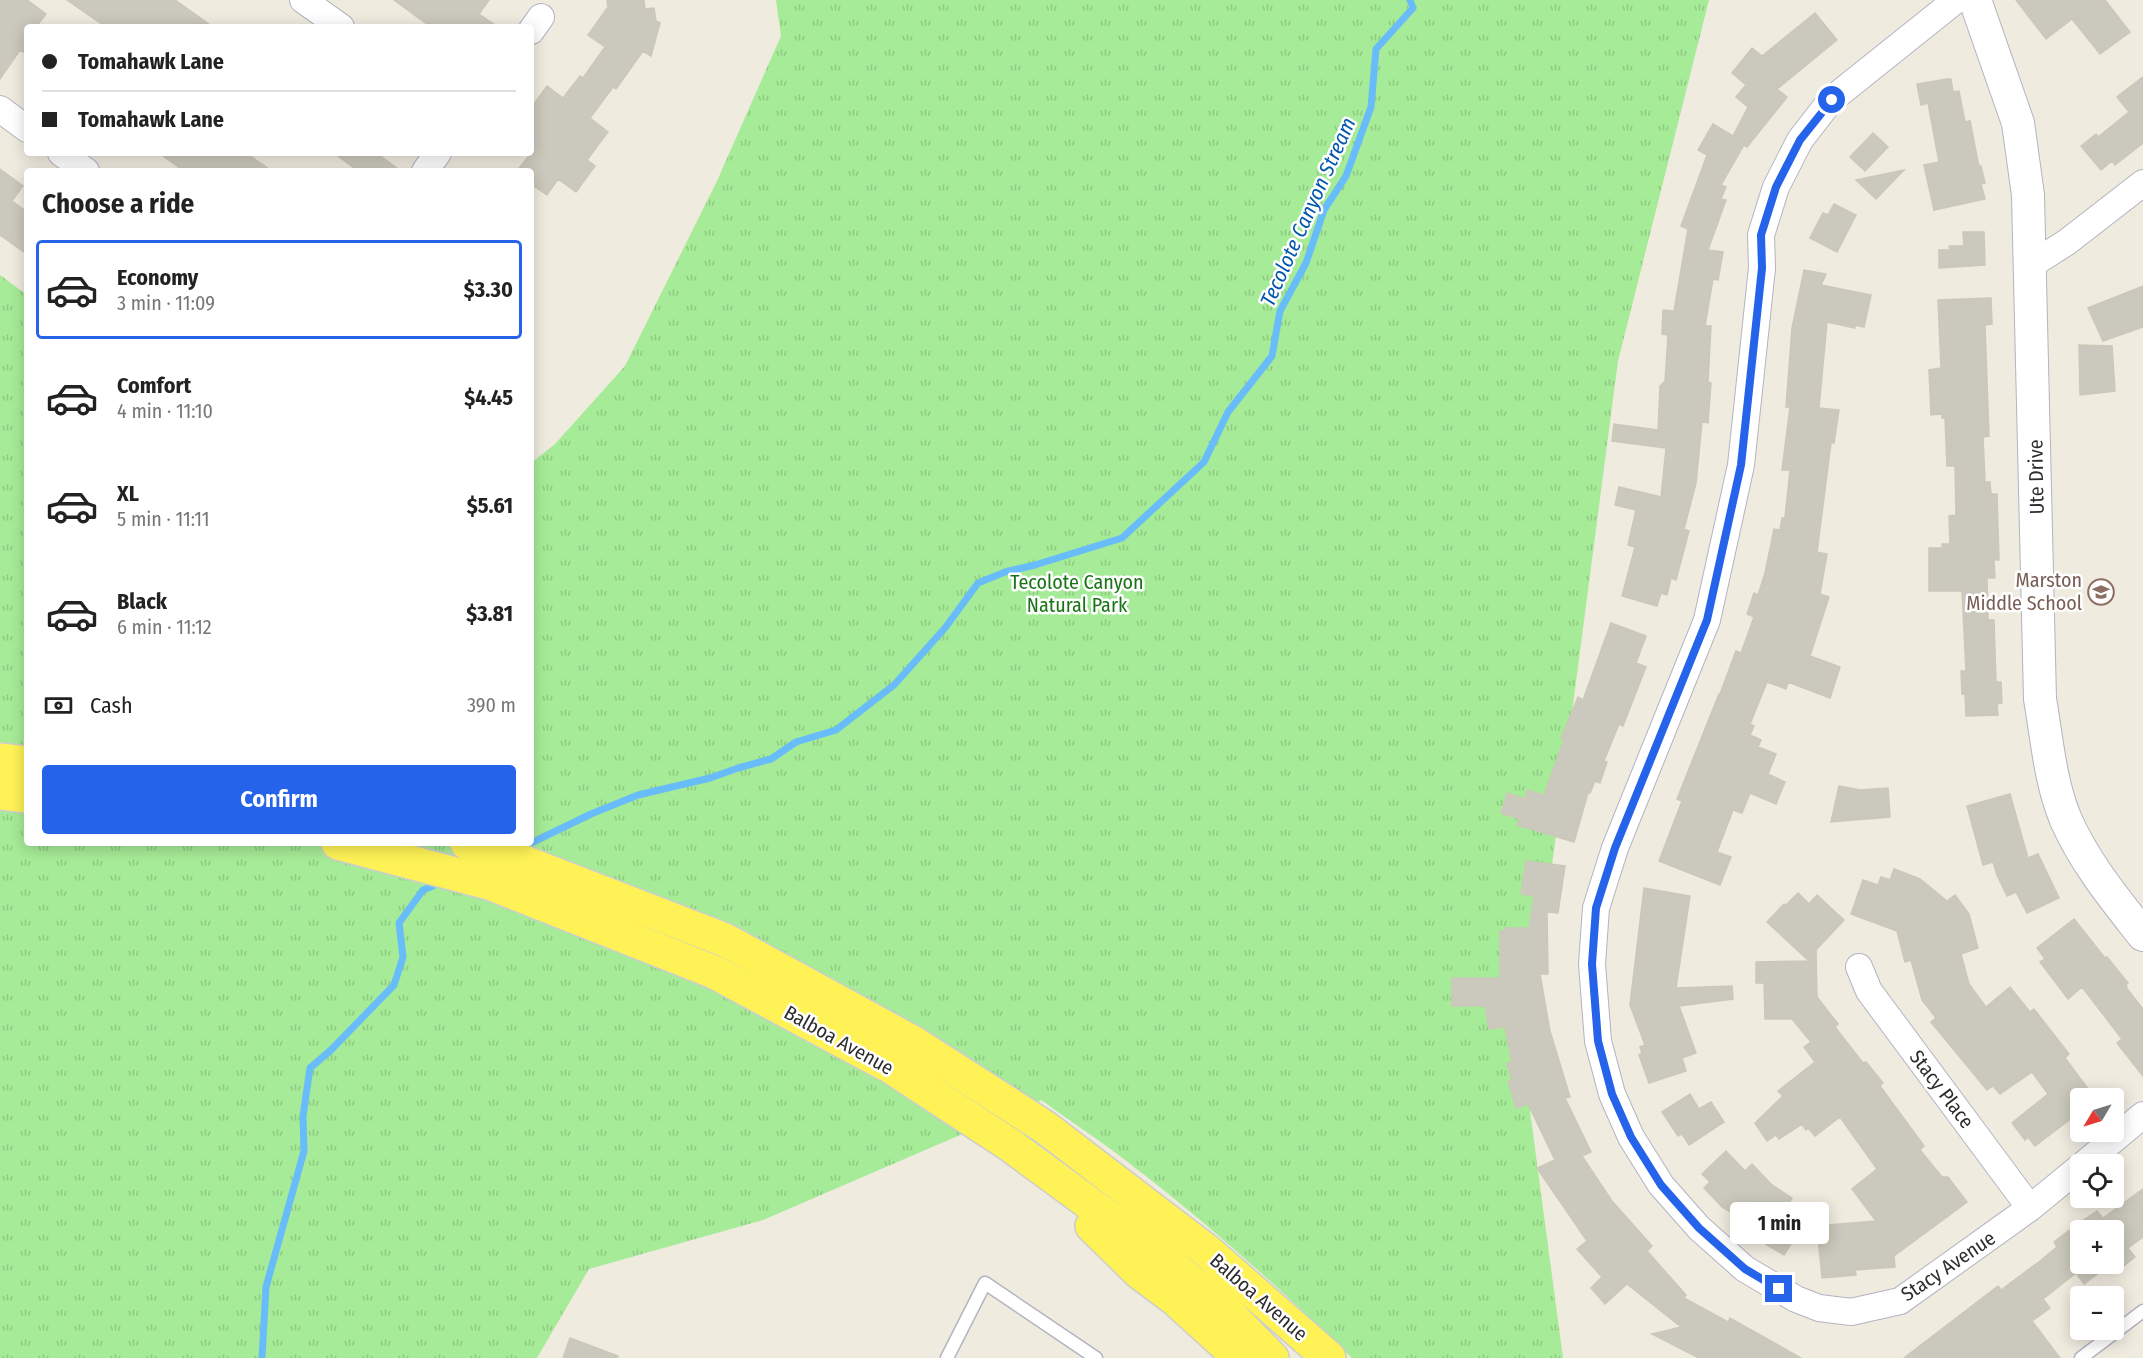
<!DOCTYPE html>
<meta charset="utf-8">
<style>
:root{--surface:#fff;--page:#f6f6f6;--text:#222;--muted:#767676;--line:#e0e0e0;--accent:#2563eb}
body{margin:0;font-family:"Fira Sans Condensed",sans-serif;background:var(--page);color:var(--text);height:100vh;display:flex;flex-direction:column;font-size:22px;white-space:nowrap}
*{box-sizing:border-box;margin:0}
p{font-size:20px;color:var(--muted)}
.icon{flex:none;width:33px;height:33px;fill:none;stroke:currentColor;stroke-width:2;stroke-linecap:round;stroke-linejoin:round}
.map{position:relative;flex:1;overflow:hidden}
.details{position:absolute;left:24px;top:168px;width:510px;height:678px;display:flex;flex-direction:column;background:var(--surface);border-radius:6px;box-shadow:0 3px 15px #0003}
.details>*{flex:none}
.guide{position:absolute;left:24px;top:24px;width:510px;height:132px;border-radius:6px;box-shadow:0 3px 15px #0003;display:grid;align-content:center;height:132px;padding:0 18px;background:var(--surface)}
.needle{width:39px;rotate:232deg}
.buttons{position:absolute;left:2070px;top:1088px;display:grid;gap:12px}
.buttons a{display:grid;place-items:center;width:54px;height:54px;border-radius:6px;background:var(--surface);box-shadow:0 3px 15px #0003;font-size:30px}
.end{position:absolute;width:27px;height:27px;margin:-14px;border:8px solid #2563eb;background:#fff;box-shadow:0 0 0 3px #fff}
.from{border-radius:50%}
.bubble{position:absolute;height:42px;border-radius:6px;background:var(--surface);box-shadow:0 3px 15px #0003;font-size:20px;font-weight:700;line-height:42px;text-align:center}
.guide b{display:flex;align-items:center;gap:21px;height:57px;font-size:22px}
.guide b+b{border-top:2px solid var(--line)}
.guide i{width:15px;height:15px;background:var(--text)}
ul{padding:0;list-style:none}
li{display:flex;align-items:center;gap:18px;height:99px;margin:0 12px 9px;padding:0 6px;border:3px solid transparent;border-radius:6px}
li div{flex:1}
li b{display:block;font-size:22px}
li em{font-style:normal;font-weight:700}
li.selected{border-color:var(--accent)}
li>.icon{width:54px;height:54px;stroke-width:1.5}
h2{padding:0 18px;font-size:27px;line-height:72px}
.pay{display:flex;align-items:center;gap:15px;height:66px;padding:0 18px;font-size:22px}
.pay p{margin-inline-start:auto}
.primary-button{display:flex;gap:12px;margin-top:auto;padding:12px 18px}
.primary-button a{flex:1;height:69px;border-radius:6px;background:var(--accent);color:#fff;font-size:24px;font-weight:700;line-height:69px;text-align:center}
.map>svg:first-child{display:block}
</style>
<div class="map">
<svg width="2143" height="1358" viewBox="0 0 2143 1358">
<defs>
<pattern id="park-tufts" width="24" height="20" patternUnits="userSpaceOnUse" patternTransform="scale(1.5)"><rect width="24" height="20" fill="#a6eb97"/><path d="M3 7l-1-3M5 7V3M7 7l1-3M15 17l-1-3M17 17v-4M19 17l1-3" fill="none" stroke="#8fca82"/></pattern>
</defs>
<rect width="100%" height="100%" fill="#f0ebdf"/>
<path fill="url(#park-tufts)" d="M 776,0 L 1709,0 L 1618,361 L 1543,934 L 1530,1111 L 1563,1358 L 1352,1358 C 1284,1292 1213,1228 1138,1170 C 1107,1145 1073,1123 1041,1100 L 763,1220 L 589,1269 L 537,1358 L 0,1358 L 0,275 L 27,295 L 27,843 L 531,843 L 531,463 L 555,444 L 625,366 L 717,181 L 781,36 Z"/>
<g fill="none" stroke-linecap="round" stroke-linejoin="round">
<path stroke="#69bcfa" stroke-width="7" d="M 529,844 L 591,814 L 638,795 L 710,778 L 738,768 L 771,759 L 796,742 L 836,730 L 894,685 L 945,628 L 978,583 L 1005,572 L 1035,565 L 1122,538 L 1204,462 L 1228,412 L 1272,356 L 1280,311 L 1306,263 L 1324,210 L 1346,176 L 1371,107 L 1376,49 L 1413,8 L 1410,0
M 262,1358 L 266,1287 L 304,1151 L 303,1116 L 310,1068 L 331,1050 L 394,985 L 403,957 L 399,923 L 423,890 L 433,886"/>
</g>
<path fill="#cbc9bd" stroke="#ccc8b8" stroke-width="1.5" d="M 0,0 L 27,0 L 46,14 L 36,27 L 27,27 L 27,54 L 20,50 L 0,79 Z
M 67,0 L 175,0 L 213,27 L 106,27 Z
M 394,0 L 489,0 L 479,14 L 498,27 L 431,27 Z
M 607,0 L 644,0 L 645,9 L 654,8 L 656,21 L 660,23 L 651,56 L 643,51 L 616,89 L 613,87 L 590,118 L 608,132 L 587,160 L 595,166 L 576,192 L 558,179 L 547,195 L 531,184 L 531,171 L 517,171 L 531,153 L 531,108 L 547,86 L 563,98 L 580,76 L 583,78 L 605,47 L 588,35 L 608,7 Z
M 2016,0 L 2105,0 L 2130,32 L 2100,54 L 2072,19 L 2046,39 Z
M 1815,13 L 1837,40 L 1777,89 L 1787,97 L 1747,147 L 1744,145 L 1721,185 L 1726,187 L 1721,199 L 1726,200 L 1708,250 L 1723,252 L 1718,280 L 1713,279 L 1705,326 L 1711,326 L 1708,382 L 1711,383 L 1708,423 L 1702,422 L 1696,483 L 1684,529 L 1689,531 L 1676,580 L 1671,578 L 1667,595 L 1661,593 L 1657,606 L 1622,596 L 1635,547 L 1628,545 L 1636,510 L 1615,505 L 1619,487 L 1661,497 L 1666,448 L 1612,441 L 1614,424 L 1658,430 L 1660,386 L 1665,381 L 1668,335 L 1662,334 L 1663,310 L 1674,311 L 1688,229 L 1681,226 L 1707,155 L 1698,150 L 1713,124 L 1733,136 L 1748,107 L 1736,97 L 1746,85 L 1732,73 L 1752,48 L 1762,56 Z
M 2143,77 L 2143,143 L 2115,165 L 2112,161 L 2101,170 L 2081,146 L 2096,134 L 2098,137 L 2129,112 L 2117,97 Z
M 1947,79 L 1951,79 L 1953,92 L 1959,91 L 1965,122 L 1970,121 L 1979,167 L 1981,166 L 1985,183 L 1981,184 L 1985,199 L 1934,210 L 1924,165 L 1939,162 L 1928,103 L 1921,105 L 1917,84 Z
M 1873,133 L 1888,147 L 1865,171 L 1850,157 Z
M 159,153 L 246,153 L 272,171 L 184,171 Z
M 334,153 L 376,153 L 401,171 L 358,171 Z
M 0,169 L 23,186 L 12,201 L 27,212 L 27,254 L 0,235 Z
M 1904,170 L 1876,199 L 1856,180 Z
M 1834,204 L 1856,215 L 1837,252 L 1810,238 L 1823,213 L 1828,215 Z
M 1963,232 L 1984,232 L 1985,265 L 1939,268 L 1939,250 L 1950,250 L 1949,246 L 1964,246 Z
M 1804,270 L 1826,274 L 1821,285 L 1871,295 L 1864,327 L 1855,325 L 1855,328 L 1827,322 L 1819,408 L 1839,410 L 1834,443 L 1831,443 L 1817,552 L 1827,554 L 1820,594 L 1829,597 L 1810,656 L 1840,667 L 1830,698 L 1788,682 L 1786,689 L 1767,682 L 1750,724 L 1754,726 L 1750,735 L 1761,740 L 1758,747 L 1776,754 L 1768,774 L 1785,782 L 1776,804 L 1750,793 L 1742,813 L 1733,810 L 1717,852 L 1731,857 L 1720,885 L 1659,861 L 1682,801 L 1677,799 L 1719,694 L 1720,694 L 1736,651 L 1741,653 L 1754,617 L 1747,614 L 1754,593 L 1758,595 L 1765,573 L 1774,529 L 1780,530 L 1782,518 L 1785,518 L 1790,470 L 1782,470 L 1790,407 L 1786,407 L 1792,328 Z
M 2143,286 L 2143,327 L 2103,341 L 2088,308 Z
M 1991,298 L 1992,324 L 1985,325 L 1989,436 L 1983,437 L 1985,482 L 1990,482 L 1991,494 L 1997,494 L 1999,560 L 1994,560 L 1995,578 L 1987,578 L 1988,620 L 1994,620 L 1996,682 L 2001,682 L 2002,703 L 1997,704 L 1998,715 L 1966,716 L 1965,694 L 1962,694 L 1961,671 L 1966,671 L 1962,591 L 1929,591 L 1929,548 L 1943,548 L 1942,544 L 1950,544 L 1949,516 L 1956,515 L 1955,466 L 1947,466 L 1945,418 L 1942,418 L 1942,414 L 1931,415 L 1929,370 L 1941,368 L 1938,300 Z
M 2079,345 L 2112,346 L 2115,391 L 2080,395 Z
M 1611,623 L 1646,636 L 1636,663 L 1646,667 L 1623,726 L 1619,724 L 1604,761 L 1607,762 L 1600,783 L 1595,781 L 1590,793 L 1588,793 L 1574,842 L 1517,825 L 1519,819 L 1501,813 L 1507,793 L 1525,799 L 1527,790 L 1544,795 L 1564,740 L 1561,738 L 1578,697 L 1583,700 Z
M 1839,786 L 1860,790 L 1888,788 L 1890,817 L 1831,822 Z
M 2010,794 L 2028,858 L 2038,854 L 2059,898 L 2027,913 L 2016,892 L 2007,896 L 1997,875 L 1993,862 L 1983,865 L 1967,806 Z
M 1526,861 L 1565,866 L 1558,913 L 1547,912 L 1548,974 L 1540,974 L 1550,1031 L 1570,1097 L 1565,1098 L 1591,1152 L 1582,1156 L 1612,1201 L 1652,1246 L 1647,1251 L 1686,1295 L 1684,1298 L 1728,1322 L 1730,1318 L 1801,1358 L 1699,1358 L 1652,1334 L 1681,1327 L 1627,1284 L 1605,1304 L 1591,1288 L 1602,1277 L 1577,1249 L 1587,1241 L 1537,1168 L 1555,1160 L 1528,1104 L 1516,1108 L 1508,1081 L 1512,1080 L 1507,1063 L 1512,1062 L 1505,1027 L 1489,1029 L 1485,1006 L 1452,1006 L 1452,978 L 1500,978 L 1500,931 L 1505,931 L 1505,928 L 1529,928 L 1534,896 L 1521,894 Z
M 1894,869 L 1920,879 L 1947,901 L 1955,895 L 1969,914 L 1978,948 L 1961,954 L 1969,984 L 1986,1007 L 2010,987 L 2030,1012 L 2034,1009 L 2069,1054 L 2065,1058 L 2095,1098 L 2080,1098 L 2080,1112 L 2035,1146 L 2028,1137 L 2025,1140 L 2012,1123 L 2048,1094 L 2032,1072 L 2000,1094 L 1993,1086 L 1987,1090 L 1931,1022 L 1936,1018 L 1922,1000 L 1911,960 L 1905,962 L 1897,931 L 1851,914 L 1863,880 L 1878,885 L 1881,877 L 1890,880 Z
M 1644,888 L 1690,896 L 1676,988 L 1732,986 L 1733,999 L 1679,1006 L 1696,1053 L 1682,1058 L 1686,1071 L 1649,1083 L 1639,1055 L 1642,1054 L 1640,1047 L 1645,1045 L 1630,1005 Z
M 1798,893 L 1809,904 L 1817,895 L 1844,920 L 1816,950 L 1817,997 L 1838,1024 L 1835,1027 L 1863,1063 L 1866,1062 L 1883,1083 L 1880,1086 L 1924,1146 L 1920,1150 L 1942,1177 L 1948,1177 L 1967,1202 L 1894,1256 L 1895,1267 L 1855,1270 L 1856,1275 L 1822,1278 L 1817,1226 L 1876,1221 L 1852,1189 L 1877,1169 L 1840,1117 L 1815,1136 L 1808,1128 L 1806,1130 L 1802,1124 L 1779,1139 L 1776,1135 L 1767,1141 L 1755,1123 L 1783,1096 L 1778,1091 L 1815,1062 L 1804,1047 L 1811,1042 L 1792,1019 L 1765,1019 L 1764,983 L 1756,983 L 1756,962 L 1809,961 L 1767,922 L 1784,904 L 1785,906 Z
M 2074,919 L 2105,958 L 2107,957 L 2128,983 L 2126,985 L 2128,990 L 2143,1009 L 2143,1076 L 2117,1043 L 2122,1039 L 2082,987 L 2068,999 L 2040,962 L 2045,959 L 2037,948 Z
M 1690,1094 L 1699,1109 L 1711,1102 L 1724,1122 L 1689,1145 L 1682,1134 L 1678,1136 L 1662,1112 Z
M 1726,1151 L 1745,1171 L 1752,1164 L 1772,1185 L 1792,1198 L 1787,1207 L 1806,1220 L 1784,1255 L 1764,1243 L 1767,1239 L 1752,1229 L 1753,1226 L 1722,1207 L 1704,1188 L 1710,1182 L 1702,1174 Z
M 2143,1189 L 2143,1237 L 2128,1248 L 2135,1257 L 2119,1270 L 2113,1263 L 2114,1230 L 2080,1230 L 2080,1263 L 2112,1263 L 2084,1284 L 2076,1273 L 2043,1299 L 2050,1308 L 2032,1321 L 2060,1358 L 1904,1358 L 1998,1286 L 2001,1290 L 2040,1261 L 2057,1247 L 2054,1242 L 2076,1225 L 2097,1211 L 2103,1218 Z
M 570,1338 L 618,1356 L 618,1358 L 563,1358 Z"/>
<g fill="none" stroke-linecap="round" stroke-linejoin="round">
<g stroke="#b3b3c2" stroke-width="15">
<path id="service" d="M 947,1358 L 985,1283 L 1096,1358
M 2081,1358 L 2143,1311"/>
</g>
<g stroke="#b3b3c2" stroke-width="28">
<path id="minor" d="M 303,0 L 341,27
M 1956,0 L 1831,100 L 1800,140 L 1776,187 L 1761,235 L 1762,268 L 1741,465 L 1707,620 L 1615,848 L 1596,908 L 1592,964 L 1598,1041 L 1612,1094 L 1631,1137 L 1661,1185 L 1699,1228 L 1745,1269 L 1796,1299 L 1819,1308 L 1851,1312 L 1900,1301 L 2030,1208 L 2080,1167
M 531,31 L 541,17
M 0,109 L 27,129
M 61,153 L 86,171
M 425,171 L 438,153
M 2031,265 L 2067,242 L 2143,183
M 1859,967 L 1869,991 L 2030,1208
M 2084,1164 L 2143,1115"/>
</g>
<g stroke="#b3b3c2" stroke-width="34">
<path id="tertiary" d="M 1975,0 L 2018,123 L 2028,195 L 2040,699 C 2047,739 2050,782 2066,820 C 2085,863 2114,898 2143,935"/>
</g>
<g stroke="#cdcdcd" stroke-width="36">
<path id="primary" d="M 0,760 L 27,763
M 0,793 L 27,796
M 338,843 L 489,883 L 714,972 L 891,1067 L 1010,1145 L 1153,1250 L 1221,1306 L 1272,1358
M 467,843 L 495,851 L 725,940 L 914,1043 L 1046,1128 L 1207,1251 L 1329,1358
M 1092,1226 L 1139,1272 L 1175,1299 L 1240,1358"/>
</g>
<use href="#service" stroke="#fff" stroke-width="12"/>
<use href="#minor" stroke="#fff" stroke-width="26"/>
<use href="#tertiary" stroke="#fff" stroke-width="32"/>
<use href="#primary" stroke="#fef256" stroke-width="33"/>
</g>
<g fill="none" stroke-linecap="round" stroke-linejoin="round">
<path stroke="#2563eb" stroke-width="8" d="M 1779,1289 L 1745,1269 L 1699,1228 L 1661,1185 L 1631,1137 L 1612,1094 L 1598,1041 L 1592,964 L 1596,908 L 1615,848 L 1707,620 L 1741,465 L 1762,268 L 1761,235 L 1776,187 L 1800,140 L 1832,100"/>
</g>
<defs>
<g id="school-ring" transform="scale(1.35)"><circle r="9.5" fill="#fff" stroke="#8d6e63" stroke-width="1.5"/><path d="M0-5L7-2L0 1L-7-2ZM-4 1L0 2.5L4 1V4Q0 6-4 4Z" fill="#8d6e63"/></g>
</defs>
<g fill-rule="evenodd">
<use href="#school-ring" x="2101" y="592"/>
</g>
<g text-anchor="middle" stroke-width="5" stroke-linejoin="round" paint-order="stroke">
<g font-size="20" fill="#2d2d2d" stroke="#fff">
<text transform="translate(2036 477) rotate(-91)" y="7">Ute Drive</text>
<text transform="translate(839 1040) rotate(29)" y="7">Balboa Avenue</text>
<text transform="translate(1942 1089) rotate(53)" y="7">Stacy Place</text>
<text transform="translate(1948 1266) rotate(-34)" y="7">Stacy Avenue</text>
<text transform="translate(1259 1297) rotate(41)" y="7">Balboa Avenue</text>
</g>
<g font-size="20" fill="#785e54" stroke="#fff" text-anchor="end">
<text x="2082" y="587">Marston<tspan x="2082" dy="23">Middle School</tspan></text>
</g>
<g font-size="20" fill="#187414" stroke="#fff">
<text x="1077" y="589">Tecolote Canyon<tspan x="1077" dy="23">Natural Park</tspan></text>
</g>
<g font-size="21" font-style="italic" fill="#0156ae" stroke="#fff">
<text transform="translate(1308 212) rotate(-66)" y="7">Tecolote Canyon Stream</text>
</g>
</g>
</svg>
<div class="buttons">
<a><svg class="needle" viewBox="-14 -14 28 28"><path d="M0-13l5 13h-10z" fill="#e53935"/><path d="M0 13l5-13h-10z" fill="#767676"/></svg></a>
<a><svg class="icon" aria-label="locate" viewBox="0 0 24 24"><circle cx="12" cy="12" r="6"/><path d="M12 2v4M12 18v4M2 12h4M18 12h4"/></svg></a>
<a>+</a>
<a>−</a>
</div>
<i class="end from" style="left:1832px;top:100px"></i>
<i class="end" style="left:1779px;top:1289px"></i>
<div class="bubble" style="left:1730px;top:1202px;width:99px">1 min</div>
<div class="guide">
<b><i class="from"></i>Tomahawk Lane</b>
<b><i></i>Tomahawk Lane</b>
</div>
<section class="details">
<h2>Choose a ride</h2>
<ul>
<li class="selected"><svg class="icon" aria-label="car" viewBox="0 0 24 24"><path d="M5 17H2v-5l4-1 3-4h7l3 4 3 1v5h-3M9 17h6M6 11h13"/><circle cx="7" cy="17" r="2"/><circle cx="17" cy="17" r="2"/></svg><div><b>Economy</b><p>3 min · 11:09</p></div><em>$3.30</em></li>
<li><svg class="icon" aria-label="car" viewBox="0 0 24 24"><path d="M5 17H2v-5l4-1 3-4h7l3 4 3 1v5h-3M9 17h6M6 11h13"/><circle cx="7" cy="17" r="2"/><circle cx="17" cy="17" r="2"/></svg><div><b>Comfort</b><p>4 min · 11:10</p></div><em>$4.45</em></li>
<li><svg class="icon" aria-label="car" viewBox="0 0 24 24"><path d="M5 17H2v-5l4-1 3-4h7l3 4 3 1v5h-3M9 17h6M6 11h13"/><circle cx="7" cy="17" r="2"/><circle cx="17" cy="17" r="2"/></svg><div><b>XL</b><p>5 min · 11:11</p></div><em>$5.61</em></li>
<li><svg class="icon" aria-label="car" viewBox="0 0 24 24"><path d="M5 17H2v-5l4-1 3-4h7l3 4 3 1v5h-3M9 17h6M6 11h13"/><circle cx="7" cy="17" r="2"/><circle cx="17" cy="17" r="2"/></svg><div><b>Black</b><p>6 min · 11:12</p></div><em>$3.81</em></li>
</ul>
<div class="pay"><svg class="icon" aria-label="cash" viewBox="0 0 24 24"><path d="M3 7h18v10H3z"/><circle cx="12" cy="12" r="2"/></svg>Cash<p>390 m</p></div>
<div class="primary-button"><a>Confirm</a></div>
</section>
</div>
